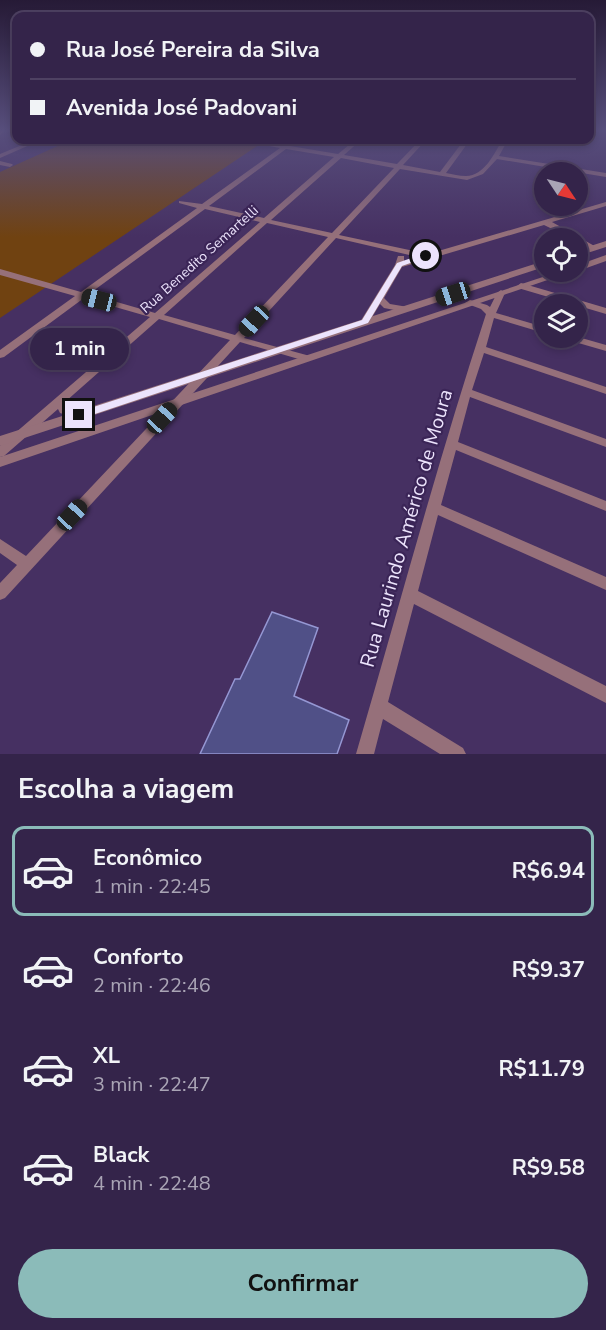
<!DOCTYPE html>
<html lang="pt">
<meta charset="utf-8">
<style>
:root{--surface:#34244a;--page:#3c2c51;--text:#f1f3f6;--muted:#a9a4b5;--line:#4e4162;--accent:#8bbbb9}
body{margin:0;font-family:"Nunito Sans",sans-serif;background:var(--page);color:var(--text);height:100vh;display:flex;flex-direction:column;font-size:22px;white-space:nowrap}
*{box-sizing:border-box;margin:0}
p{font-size:20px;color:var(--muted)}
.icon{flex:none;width:33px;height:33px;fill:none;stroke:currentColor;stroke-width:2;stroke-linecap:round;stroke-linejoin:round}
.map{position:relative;height:754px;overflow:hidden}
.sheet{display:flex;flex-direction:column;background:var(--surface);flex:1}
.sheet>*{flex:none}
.banner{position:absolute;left:12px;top:12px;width:582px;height:132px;border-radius:12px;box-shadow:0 3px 9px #0003,0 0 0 2px var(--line);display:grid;align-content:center;height:132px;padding:0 18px;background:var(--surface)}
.needle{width:39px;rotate:125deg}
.buttons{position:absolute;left:534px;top:162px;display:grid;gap:12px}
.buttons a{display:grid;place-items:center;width:54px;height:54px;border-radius:50%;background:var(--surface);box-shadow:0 3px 9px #0003,0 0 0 2px var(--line);font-size:30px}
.end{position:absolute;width:27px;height:27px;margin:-14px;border:8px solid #ece3fc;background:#111;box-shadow:0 0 0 3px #111}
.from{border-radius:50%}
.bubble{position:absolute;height:42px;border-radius:21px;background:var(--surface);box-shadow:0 3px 9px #0003,0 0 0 2px var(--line);font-size:20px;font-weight:700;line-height:42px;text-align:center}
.car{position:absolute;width:18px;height:36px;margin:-18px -9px;border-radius:8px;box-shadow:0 0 4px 2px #0007;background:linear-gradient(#222 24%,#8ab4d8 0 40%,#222 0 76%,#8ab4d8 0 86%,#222 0)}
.banner b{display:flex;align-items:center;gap:21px;height:57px;font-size:22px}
.banner b+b{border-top:2px solid var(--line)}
.banner i{width:15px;height:15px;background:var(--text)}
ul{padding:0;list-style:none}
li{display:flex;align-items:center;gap:18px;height:90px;margin:0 12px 9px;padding:0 6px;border:3px solid transparent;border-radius:12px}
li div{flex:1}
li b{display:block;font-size:22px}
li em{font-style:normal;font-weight:700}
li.on{border-color:var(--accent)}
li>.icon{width:54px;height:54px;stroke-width:1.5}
h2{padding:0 18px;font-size:27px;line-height:72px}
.primary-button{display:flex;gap:12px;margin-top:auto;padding:12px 18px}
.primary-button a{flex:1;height:69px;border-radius:36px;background:var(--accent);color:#111;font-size:24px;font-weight:700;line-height:69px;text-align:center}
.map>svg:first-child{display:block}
</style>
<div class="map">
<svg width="606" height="754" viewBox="0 0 606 754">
<rect width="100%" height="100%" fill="#463062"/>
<path fill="#704211" d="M 71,140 L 266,140 L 0,318 L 0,172 Z"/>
<path fill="#505087" stroke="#9597d3" stroke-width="1.5" d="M 272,612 L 318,628 L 294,696 L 349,720 L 337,754 L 200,754 L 235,679 L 240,679 Z"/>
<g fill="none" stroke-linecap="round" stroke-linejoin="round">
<path fill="#96707a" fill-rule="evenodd" d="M 0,131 L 4,131 L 0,135 Z
M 34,140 L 41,140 L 0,158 L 0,154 Z
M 292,140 L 298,140 L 290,146 L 338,154 L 355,140 L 361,140 L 344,155 L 397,164 L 420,140 L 426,140 L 403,165 L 440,172 L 464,140 L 470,140 L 446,173 C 453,174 459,176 466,176 C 484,176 495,153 502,140 L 508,140 L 499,156 L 606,173 L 606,177 L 497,159 L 483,174 L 467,180 L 400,169 L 339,235 L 428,254 L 606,202 L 606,206 L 552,222 L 598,248 L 594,250 L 578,242 L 578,238 L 571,238 L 544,225 L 402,267 L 384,298 L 390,304 L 408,307 L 410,309 L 405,312 L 384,308 L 380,304 L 368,324 L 365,325 L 360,322 L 395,265 L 398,256 L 404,256 L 404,261 L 418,257 L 336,238 L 244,338 L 310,356 L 311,358 L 310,360 L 302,360 L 240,342 L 5,598 L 0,600 L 0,583 L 17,565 L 0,553 L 0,539 L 26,556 L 230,340 L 159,319 L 65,402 L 68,407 L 83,412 L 85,415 L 83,418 L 79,419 L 60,413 L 58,409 L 4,456 L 0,457 L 0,446 L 150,317 L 84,298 L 4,357 L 0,358 L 0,350 L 75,296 L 0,275 L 0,269 L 81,292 L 197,208 L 179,203 L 179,201 L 202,204 L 280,148 L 264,145 L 264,143 L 284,145 ZM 286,149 L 334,157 L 264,218 L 209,206 ZM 341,158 L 394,168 L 332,233 L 271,220 ZM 205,209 L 260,222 L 155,313 L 89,294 ZM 267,223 L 328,237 L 235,335 L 164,315 Z
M 0,161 L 12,164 L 13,165 L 10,167 L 0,165 Z
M 521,283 L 606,308 L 606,314 L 518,288 L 517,286 Z
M 501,290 L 505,293 L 496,313 L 544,327 L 544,333 L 494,318 L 486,347 L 606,387 L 606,394 L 484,353 L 472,390 L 606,439 L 606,447 L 470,397 L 458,442 L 606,501 L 606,511 L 456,450 L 441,505 L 606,577 L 606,590 L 438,515 L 418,591 L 606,686 L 606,703 L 414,604 L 388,702 L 463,748 L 466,754 L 440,754 L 383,719 L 374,754 L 356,754 C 399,607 438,460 486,314 L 481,309 L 465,303 L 470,300 L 487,305 L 490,307 L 497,293 Z
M 578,337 L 606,345 L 606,351 L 568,340 L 566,338 Z"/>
<path fill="#96707a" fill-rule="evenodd" d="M 606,241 L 606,247 L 578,256 L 578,250 Z
M 606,255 L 606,261 L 578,271 L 578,265 Z
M 544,261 L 544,267 L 0,446 L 0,436 Z
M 558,272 L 571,272 L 0,467 L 0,457 Z"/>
</g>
<linearGradient id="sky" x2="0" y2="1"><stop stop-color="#261a36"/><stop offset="0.55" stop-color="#574e7c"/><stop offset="1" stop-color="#574e7c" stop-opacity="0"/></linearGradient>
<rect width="606" height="237" fill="url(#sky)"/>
<path fill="#ece3fc" d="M 423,254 L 430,256 L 402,266 L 368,323 L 83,418 L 79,419 L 74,415 L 75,413 L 362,320 L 397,263 Z"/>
<g text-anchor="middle" stroke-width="4.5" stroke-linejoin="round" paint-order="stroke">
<g font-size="14" fill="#ece3fc" stroke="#3b2557">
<text transform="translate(199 259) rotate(-42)" y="5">Rua Benedito Semartelli</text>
</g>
<g font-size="20" fill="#ece3fc" stroke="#3b2557">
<text transform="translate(406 528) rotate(-74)" y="7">Rua Laurindo Américo de Moura</text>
</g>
</g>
</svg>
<div class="buttons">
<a><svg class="needle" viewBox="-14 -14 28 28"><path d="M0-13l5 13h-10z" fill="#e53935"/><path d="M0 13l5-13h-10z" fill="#a9a4b5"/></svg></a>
<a><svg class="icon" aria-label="locate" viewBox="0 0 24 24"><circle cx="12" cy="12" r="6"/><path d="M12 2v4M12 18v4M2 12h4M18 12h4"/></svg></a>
<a><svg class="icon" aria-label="layers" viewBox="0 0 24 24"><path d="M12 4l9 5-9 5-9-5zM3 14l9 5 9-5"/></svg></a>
</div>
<i class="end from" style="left:426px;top:256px"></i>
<i class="end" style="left:79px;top:415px"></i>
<div class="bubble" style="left:30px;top:328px;width:99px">1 min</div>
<i class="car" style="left:453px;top:294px;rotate:252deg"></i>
<i class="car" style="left:99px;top:300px;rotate:284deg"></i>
<i class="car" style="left:254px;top:321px;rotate:223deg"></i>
<i class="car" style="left:162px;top:418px;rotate:43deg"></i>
<i class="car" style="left:72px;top:515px;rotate:43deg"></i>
<div class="banner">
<b><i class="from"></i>Rua José Pereira da Silva</b>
<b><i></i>Avenida José Padovani</b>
</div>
</div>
<section class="sheet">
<h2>Escolha a viagem</h2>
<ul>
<li class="on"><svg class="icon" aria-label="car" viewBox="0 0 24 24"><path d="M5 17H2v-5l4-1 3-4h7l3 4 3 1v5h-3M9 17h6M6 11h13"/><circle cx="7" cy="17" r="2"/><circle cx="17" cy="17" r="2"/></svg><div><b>Econômico</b><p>1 min · 22:45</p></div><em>R$6.94</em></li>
<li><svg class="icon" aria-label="car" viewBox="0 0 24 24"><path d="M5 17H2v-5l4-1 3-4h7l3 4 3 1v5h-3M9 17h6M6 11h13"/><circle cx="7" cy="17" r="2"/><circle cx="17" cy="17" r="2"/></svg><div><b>Conforto</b><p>2 min · 22:46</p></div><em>R$9.37</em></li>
<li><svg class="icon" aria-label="car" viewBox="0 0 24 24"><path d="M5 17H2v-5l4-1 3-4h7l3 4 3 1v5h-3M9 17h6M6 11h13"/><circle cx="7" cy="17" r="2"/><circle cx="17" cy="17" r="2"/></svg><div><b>XL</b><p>3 min · 22:47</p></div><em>R$11.79</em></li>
<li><svg class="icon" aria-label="car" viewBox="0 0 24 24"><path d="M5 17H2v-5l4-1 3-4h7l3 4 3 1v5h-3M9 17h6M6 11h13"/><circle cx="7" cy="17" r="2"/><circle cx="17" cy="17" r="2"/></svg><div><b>Black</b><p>4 min · 22:48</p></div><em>R$9.58</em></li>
</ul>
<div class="primary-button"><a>Confirmar</a></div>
</section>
